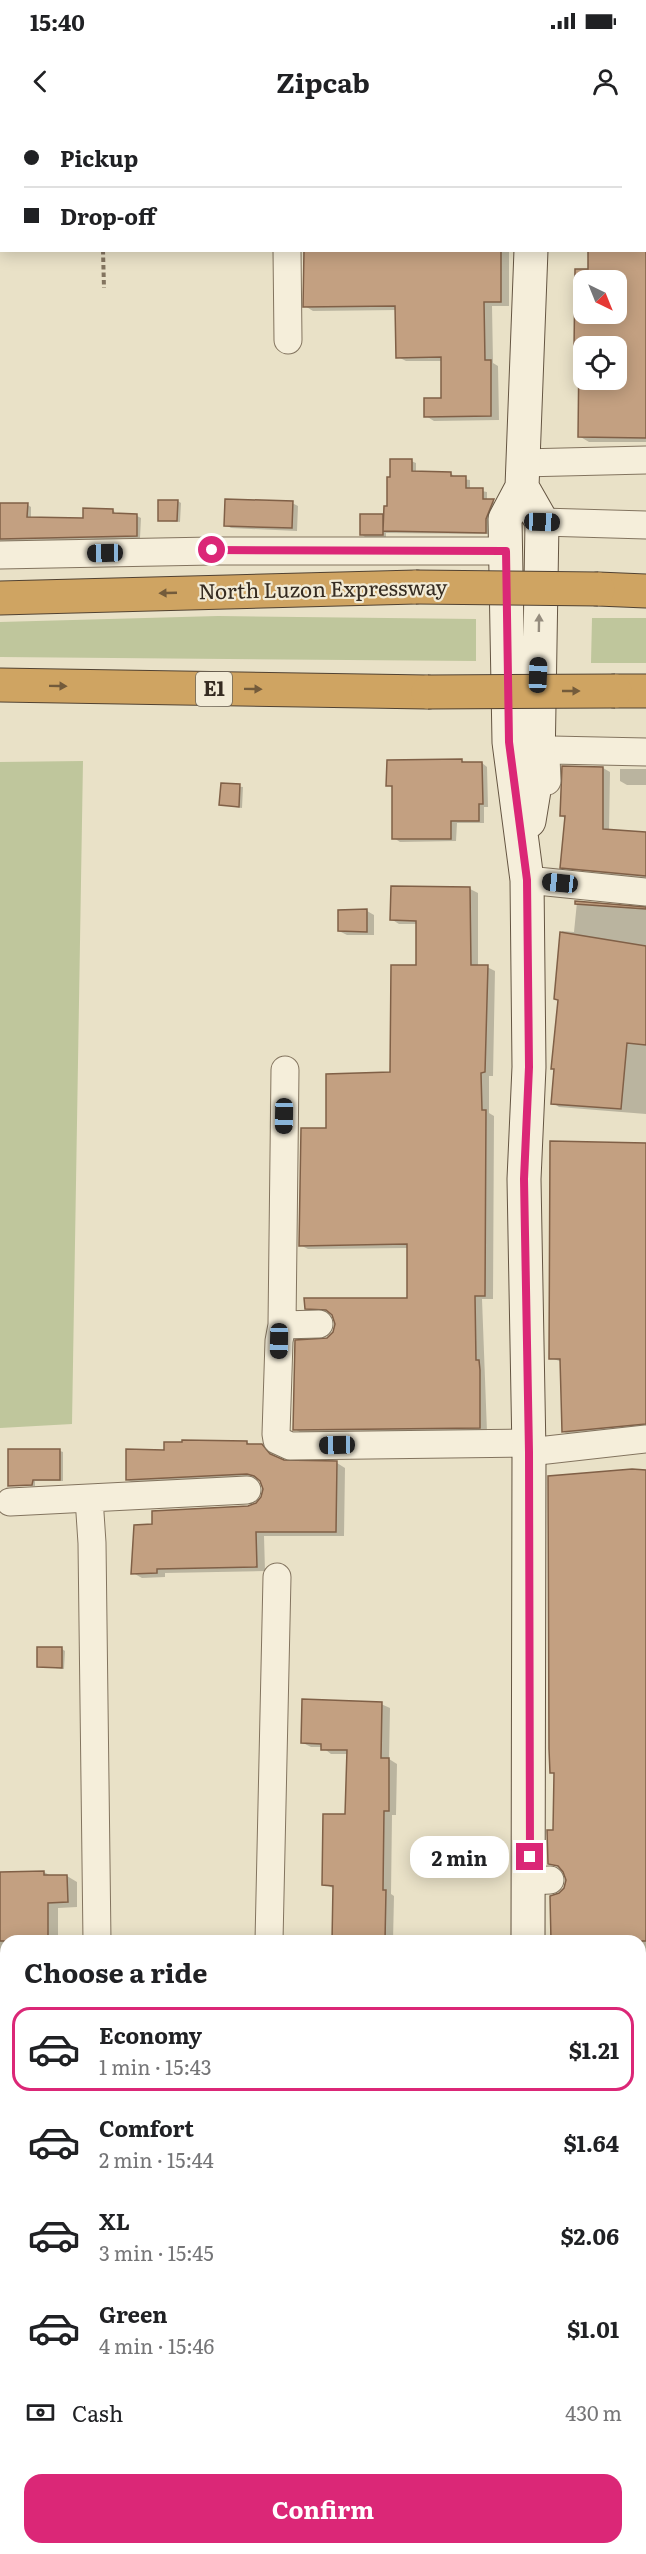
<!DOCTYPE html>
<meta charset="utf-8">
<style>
:root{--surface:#fff;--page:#f6f6f6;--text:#202124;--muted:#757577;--line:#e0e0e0;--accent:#db2777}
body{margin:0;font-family:Literata,serif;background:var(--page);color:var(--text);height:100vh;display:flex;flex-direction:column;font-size:22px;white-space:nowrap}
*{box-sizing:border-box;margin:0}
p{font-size:20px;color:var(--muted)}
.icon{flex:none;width:33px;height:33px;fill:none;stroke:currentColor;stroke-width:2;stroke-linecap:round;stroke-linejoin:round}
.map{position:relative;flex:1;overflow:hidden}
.details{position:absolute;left:0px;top:1815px;width:646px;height:620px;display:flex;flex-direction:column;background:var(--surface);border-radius:18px 18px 0 0;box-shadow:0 3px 15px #0003}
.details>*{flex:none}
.hud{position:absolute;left:0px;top:0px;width:646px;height:132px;box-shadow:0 3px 15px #0003;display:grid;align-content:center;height:132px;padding:0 24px;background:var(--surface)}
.needle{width:39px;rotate:137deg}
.controls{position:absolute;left:573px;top:150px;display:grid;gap:12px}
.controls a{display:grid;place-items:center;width:54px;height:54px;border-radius:12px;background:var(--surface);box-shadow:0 3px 15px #0003;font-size:30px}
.end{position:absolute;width:27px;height:27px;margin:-14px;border:8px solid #db2777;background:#fff;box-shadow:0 0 0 3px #fff}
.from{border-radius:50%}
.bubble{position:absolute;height:42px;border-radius:18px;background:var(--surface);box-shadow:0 3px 15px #0003;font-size:20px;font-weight:700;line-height:42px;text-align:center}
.car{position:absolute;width:18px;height:36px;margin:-18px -9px;border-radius:8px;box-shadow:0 0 4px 2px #0007;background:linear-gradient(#222 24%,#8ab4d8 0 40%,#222 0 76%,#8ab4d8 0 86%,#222 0)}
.hud b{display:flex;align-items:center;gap:21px;height:57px;font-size:22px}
.hud b+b{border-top:2px solid var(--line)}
.hud i{width:15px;height:15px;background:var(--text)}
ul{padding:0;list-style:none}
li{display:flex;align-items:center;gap:18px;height:84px;margin:0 12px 9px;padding:0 12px;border:3px solid transparent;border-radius:18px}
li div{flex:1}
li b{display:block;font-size:22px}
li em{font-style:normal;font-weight:700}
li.active{border-color:var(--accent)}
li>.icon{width:54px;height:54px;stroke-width:1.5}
h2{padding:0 24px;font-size:27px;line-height:72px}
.pay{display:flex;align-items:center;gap:15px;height:66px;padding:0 24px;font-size:22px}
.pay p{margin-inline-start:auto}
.action{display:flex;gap:12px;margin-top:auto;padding:12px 24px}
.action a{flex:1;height:69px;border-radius:18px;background:var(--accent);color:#fff;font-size:24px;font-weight:700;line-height:69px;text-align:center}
.status{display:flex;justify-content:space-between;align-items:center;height:42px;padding:0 30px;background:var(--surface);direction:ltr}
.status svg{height:16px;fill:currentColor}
header{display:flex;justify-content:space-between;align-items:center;height:78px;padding:0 24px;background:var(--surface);font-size:27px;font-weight:700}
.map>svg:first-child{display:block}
</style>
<div class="status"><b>15:40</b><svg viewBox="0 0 49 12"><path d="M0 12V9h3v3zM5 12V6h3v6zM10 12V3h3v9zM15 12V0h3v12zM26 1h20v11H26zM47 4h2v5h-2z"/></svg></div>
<header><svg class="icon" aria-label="back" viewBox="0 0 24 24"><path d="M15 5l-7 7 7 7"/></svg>Zipcab<svg class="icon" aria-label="person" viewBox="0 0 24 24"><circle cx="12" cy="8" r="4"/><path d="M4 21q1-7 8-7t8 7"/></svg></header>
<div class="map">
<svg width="646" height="2434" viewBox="0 0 646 2434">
<rect width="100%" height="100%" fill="#e9e1c7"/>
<path fill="#bfc69c" d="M 218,496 L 476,499 L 476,541 L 0,537 L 0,502 Z
M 592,498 L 646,498 L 646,543 L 591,543 Z
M 83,641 L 72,1304 L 0,1308 L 0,642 Z"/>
<path fill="#0003" fill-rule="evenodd" d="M 399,0 L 526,0 L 399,2 Z
M 645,100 L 646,322 L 589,322 L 579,316 L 581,232 L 575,229 L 577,150 L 589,151 L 645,130 ZM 584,160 L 616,160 L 616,194 L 584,194 ZM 584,226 L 616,226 L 616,260 L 584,260 Z
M 305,130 L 509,130 L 509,186 L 492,186 L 493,243 L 498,246 L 499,300 L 434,301 L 426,296 L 443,279 L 443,241 L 406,241 L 398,237 L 397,190 L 313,191 L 305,186 Z
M 411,341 L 416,343 L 416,352 L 451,353 L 455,358 L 470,360 L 470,369 L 487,372 L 487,381 L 498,383 L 490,414 L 386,413 L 386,417 L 365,417 L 361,414 L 383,396 L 385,397 Z
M 178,381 L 181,383 L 180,402 L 159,400 Z
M 292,383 L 298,386 L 297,411 L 231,408 L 226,405 Z
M 0,384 L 28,385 L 31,387 L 31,399 L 84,400 L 113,390 L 117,395 L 137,396 L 141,398 L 140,418 L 0,422 Z
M 462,641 L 466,643 L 482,643 L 487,647 L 488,687 L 484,687 L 484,703 L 457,703 L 456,721 L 400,722 L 394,718 L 393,668 L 388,665 Z
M 603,648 L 610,652 L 609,711 L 646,714 L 646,758 L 568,750 L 562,747 L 567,699 L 561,696 Z
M 620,649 L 646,649 L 646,665 L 627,665 L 620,661 Z
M 222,665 L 243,667 L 242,688 L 221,685 Z
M 470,769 L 478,773 L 478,846 L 487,847 L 495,851 L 493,956 L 489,956 L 489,993 L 494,996 L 493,1179 L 482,1179 L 487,1312 L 303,1314 L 295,1309 L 327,1219 L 334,1213 L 336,1204 L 332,1194 L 314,1192 L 306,1188 L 409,1180 L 408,1128 L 308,1129 L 300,1125 L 327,1009 L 392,954 L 417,846 L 418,804 L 399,804 L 391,799 Z
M 577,782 L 646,789 L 646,994 L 559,987 L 553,983 L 560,881 L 555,879 L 562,811 L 574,812 Z
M 367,791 L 374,795 L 374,815 L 347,815 L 339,811 Z
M 646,1025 L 646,1307 L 570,1315 L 564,1312 L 562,1242 L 551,1238 Z
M 246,1322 L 252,1325 L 262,1326 L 284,1342 L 337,1343 L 345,1348 L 344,1416 L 264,1416 L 265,1451 L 165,1453 L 165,1457 L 142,1458 L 133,1453 L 153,1406 L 249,1387 L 257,1384 L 263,1377 L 264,1370 L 260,1359 L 256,1358 L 136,1364 L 127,1360 L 165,1331 Z
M 60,1331 L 63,1332 L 63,1361 L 35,1361 L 35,1366 L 10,1366 Z
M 646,1352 L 646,1945 L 640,1945 L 640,1821 L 552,1821 L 560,1774 L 565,1768 L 567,1760 L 562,1748 L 550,1743 L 555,1711 L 556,1654 L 551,1652 Z
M 62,1529 L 65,1531 L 64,1549 L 39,1546 Z
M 381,1584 L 390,1588 L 389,1639 L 397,1644 L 396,1695 L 392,1695 L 391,1774 L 394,1776 L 393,1821 L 334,1821 L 335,1769 L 324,1764 L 347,1695 L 348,1634 L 331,1634 L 322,1627 L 311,1627 L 303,1623 Z
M 44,1752 L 51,1756 L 67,1756 L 77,1762 L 77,1787 L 58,1788 L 58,1821 L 6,1821 L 6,1842 L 0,1842 L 0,1753 Z"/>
<path fill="#c3a081" stroke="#806047" stroke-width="1.5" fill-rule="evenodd" d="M 304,130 L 501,130 L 501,182 L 484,182 L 485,240 L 491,240 L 491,296 L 424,297 L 424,278 L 441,278 L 441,237 L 396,238 L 395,186 L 303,187 Z
M 588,130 L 646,130 L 646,318 L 578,317 L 579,230 L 574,230 L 575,149 L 588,149 ZM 584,160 L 616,160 L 616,194 L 584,194 ZM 584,226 L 616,226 L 616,260 L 584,260 Z
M 390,339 L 412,339 L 412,351 L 451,352 L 451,356 L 466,356 L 466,368 L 483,368 L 483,379 L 494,379 L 486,399 L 486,413 L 383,411 L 383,415 L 360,415 L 360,394 L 383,394 L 383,411 L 384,386 L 387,386 L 387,357 L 390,357 Z
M 225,379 L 293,381 L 292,408 L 224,406 Z
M 158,380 L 178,380 L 177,401 L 158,401 Z
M 0,383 L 28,383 L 27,397 L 83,398 L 83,388 L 113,389 L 113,393 L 137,394 L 137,416 L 0,419 Z
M 462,639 L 462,642 L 482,642 L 483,684 L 479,684 L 479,701 L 451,701 L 451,719 L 392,719 L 392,666 L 386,666 L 387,640 Z
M 562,646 L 603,647 L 603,709 L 646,712 L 646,756 L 560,748 L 565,696 L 560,696 Z
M 221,663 L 240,664 L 239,687 L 219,685 Z
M 391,766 L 470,767 L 471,845 L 488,845 L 485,952 L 481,953 L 482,990 L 486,990 L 485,1176 L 475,1176 L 476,1240 L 479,1240 L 480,1250 L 480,1308 L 293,1310 L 295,1220 L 327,1218 L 333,1212 L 335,1204 L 332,1195 L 326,1190 L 305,1189 L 304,1178 L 407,1178 L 407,1124 L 299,1126 L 301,1008 L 326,1008 L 326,954 L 390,952 L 391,845 L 416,845 L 416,801 L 390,800 Z
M 575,781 L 646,787 L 646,789 L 575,784 Z
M 367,789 L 367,812 L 338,811 L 338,790 Z
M 560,812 L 646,826 L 646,925 L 627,923 L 621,989 L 551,984 L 554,949 L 551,949 L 558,880 L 554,879 Z
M 550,1021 L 646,1023 L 646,1304 L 562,1312 L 560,1239 L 549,1239 Z
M 182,1320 L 247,1321 L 247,1324 L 262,1324 L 270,1334 L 284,1340 L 337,1341 L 336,1412 L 256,1412 L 257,1447 L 157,1449 L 157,1453 L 131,1454 L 134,1405 L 152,1404 L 152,1391 L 248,1386 L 256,1383 L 261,1377 L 263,1369 L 260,1361 L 254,1356 L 247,1354 L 126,1360 L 126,1329 L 164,1330 L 164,1322 L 182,1322 Z
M 8,1329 L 60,1329 L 60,1360 L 33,1360 L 32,1365 L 8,1366 Z
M 632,1349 L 646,1350 L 646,1821 L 551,1821 L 550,1776 L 559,1773 L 564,1768 L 566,1760 L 563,1752 L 558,1746 L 548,1744 L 547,1710 L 553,1710 L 554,1653 L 550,1653 L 549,1629 L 548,1356 Z
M 37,1527 L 62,1527 L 62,1548 L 37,1547 Z
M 302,1579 L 382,1582 L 381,1638 L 389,1638 L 389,1691 L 384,1691 L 383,1770 L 386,1770 L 385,1821 L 332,1821 L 333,1766 L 322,1765 L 323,1694 L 345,1694 L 347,1630 L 321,1630 L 321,1624 L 301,1623 Z
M 44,1751 L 44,1755 L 67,1755 L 68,1782 L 48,1783 L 48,1821 L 0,1821 L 0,1752 Z"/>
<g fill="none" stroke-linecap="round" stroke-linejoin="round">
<g stroke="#83745f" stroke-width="16">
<path id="lane" d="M 574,2428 L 574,2434"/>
</g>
<g stroke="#83745f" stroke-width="29">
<path id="street" d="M 286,0 L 286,2
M 287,130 L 288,220
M 522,343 L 646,340
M 542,402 L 646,405
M 0,435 L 212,431 L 506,431
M 547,661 L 546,637 L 552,630 L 646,632
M 527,760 L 646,772
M 319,1204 L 282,1205 L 279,1221 L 276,1314 L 277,1320 L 290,1326 L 528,1323
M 282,1205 L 285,950
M 529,1332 L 646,1319
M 89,1378 L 247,1370
M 10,1382 L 89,1378 L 92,1423 L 97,1821
M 530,1761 L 550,1760
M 269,1821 L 277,1457
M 0,1898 L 6,1897
M 0,2099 L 6,2099
M 0,2279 L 6,2274"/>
</g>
<g stroke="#655542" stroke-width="35">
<path id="secondary" d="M 536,2 L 536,0
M 522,367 L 542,402 L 538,646 L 529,701
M 528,1821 L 529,1332 L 524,1059 L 529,947 L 527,760 L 509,622 L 505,399 L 522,367 L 531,130
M 540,2428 L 540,2434"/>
</g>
<g stroke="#514232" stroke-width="35">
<path id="highway" d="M 598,469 L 646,471
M 0,478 L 416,467
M 0,565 L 428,572
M 615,571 L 646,571"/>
</g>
<path stroke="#83745f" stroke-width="4" stroke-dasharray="4.5 3" stroke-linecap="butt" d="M 99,0 L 99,2
M 103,130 L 104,168"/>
<use href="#lane" stroke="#f5eeda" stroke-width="14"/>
<use href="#street" stroke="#f5eeda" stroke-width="27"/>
<use href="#secondary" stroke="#f5eeda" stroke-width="33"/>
<use href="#highway" stroke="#cfa462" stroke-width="33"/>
<g stroke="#514232" stroke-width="35" stroke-linecap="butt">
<path id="highway-bridge" d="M 416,467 L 598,469
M 428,572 L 615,571"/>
</g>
<use href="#highway-bridge" stroke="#cfa462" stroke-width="33"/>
</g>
<defs><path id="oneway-solid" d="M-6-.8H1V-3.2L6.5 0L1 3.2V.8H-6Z" transform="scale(1.5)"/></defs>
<g fill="#735b3b">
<use href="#oneway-solid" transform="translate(168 473) rotate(178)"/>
<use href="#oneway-solid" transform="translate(58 566) rotate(1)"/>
<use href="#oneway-solid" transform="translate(253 569) rotate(1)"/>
<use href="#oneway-solid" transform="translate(571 571)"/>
</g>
<use fill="#958c7e" href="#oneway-solid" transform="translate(539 503) rotate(-89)"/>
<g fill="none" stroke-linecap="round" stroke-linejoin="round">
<path stroke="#db2777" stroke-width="8" d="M 212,430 L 506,431 L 509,622 L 527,760 L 529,947 L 524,1059 L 529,1332 L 530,1737"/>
</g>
<g text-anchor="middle" stroke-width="4.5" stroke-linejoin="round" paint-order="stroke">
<rect fill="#f2ebd6" stroke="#6e6557" stroke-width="1.5" x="196" y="552" width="36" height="34" rx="4.5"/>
<g font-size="20" font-weight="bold" fill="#352b21">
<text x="214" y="576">E1</text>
</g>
<g font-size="21" fill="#352b21" stroke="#f2ebd6">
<text transform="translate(323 470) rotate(-1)" y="7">North Luzon Expressway</text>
</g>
</g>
</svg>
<div class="controls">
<a><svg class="needle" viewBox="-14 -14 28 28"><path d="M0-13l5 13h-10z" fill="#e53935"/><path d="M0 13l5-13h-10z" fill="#757577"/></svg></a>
<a><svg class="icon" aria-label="locate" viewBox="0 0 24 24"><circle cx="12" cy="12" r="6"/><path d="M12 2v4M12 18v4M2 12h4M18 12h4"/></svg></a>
</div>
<i class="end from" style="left:212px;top:430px"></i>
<i class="end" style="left:530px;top:1737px"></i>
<div class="bubble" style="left:410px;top:1716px;width:99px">2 min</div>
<i class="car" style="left:542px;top:402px;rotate:92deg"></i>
<i class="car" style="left:105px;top:433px;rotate:269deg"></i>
<i class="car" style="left:538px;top:555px;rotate:2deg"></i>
<i class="car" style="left:560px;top:763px;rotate:276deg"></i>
<i class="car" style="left:284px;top:996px;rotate:181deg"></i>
<i class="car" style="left:279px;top:1221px;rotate:181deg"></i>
<i class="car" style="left:337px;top:1325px;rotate:269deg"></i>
<div class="hud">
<b><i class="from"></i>Pickup</b>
<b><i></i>Drop-off</b>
</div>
<section class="details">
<h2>Choose a ride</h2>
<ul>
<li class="active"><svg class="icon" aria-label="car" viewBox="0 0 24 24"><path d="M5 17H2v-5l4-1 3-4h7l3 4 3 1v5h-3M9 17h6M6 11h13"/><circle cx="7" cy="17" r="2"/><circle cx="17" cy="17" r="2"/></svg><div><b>Economy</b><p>1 min · 15:43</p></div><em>$1.21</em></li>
<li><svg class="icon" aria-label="car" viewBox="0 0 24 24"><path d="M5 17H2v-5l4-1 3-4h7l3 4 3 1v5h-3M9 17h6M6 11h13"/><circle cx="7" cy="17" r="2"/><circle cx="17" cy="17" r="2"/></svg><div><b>Comfort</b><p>2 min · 15:44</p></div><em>$1.64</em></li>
<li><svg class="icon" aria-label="car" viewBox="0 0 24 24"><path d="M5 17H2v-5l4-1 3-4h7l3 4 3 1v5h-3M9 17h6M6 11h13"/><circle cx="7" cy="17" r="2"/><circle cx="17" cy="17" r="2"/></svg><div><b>XL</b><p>3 min · 15:45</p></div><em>$2.06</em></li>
<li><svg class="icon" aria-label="car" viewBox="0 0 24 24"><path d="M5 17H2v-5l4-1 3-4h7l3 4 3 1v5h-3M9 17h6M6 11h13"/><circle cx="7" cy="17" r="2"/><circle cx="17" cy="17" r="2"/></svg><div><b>Green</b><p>4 min · 15:46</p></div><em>$1.01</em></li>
</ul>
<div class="pay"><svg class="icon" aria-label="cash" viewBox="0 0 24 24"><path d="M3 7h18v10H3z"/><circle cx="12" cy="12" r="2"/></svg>Cash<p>430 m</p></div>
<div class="action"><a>Confirm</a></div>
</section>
</div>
